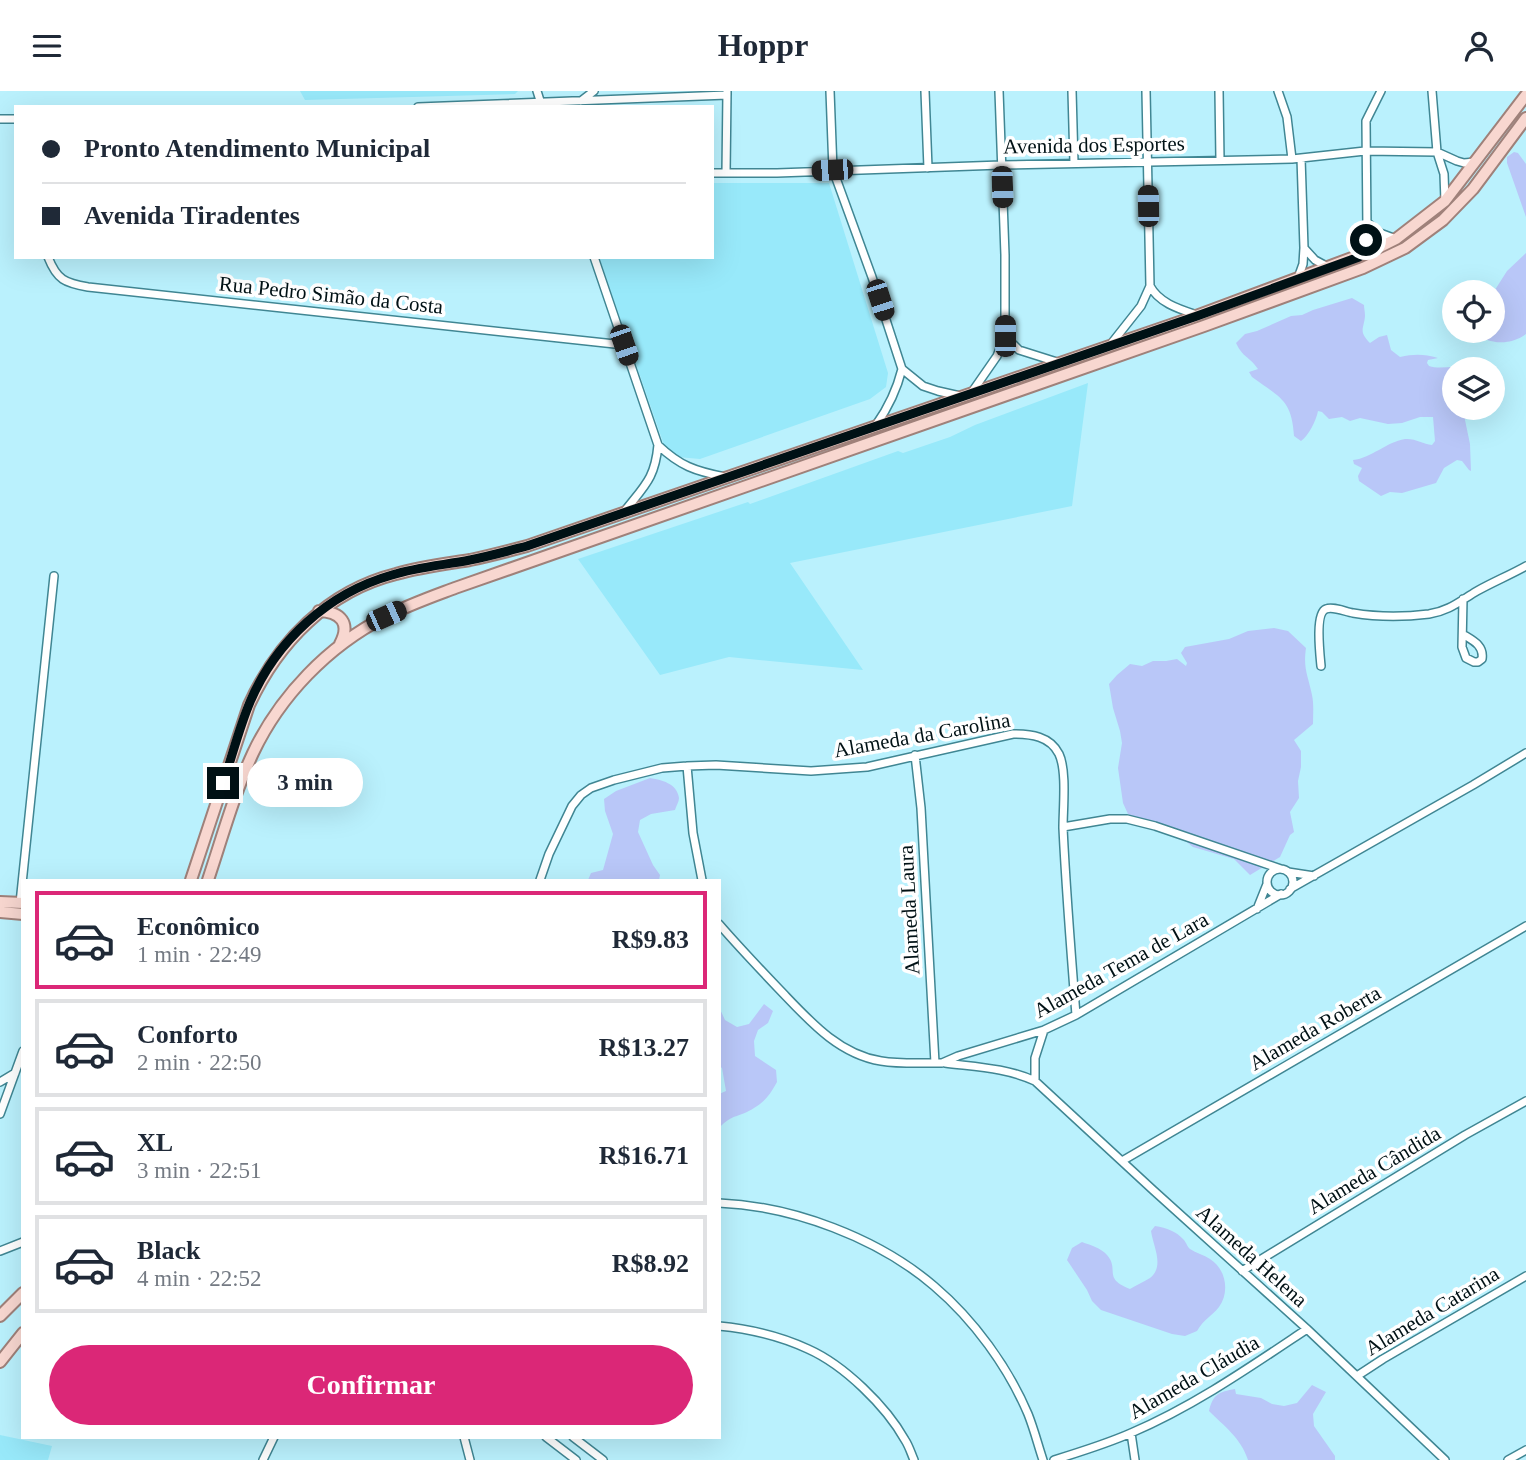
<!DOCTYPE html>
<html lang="pt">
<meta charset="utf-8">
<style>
:root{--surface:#fff;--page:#f2f2f3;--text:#1f2937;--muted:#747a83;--line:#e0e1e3;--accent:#db2777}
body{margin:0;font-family:"Times New Roman",serif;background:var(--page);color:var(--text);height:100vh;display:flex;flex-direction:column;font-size:26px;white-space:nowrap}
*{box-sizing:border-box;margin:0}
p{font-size:23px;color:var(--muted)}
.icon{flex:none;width:38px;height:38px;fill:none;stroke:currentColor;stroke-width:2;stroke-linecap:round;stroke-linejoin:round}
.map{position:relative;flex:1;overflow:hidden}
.side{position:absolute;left:21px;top:788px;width:700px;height:560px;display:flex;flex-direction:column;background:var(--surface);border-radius:0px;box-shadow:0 7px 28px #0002}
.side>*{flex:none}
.top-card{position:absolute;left:14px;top:14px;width:700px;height:154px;border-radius:0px;box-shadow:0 7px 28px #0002;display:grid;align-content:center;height:154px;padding:0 28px;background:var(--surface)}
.fabs{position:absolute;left:1442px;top:189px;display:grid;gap:14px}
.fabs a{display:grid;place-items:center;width:63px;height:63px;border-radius:50%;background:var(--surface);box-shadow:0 7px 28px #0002;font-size:35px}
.end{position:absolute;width:32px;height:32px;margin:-16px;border:9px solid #001115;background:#fff;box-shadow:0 0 0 4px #fff}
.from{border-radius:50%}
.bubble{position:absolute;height:49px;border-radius:24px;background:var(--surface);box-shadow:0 7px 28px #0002;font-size:23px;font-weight:700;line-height:49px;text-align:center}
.car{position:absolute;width:21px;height:42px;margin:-21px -10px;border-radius:9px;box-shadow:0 0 5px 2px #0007;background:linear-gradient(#222 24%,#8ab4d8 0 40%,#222 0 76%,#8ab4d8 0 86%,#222 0)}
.top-card b{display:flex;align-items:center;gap:24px;height:66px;font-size:26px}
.top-card b+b{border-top:2px solid var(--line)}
.top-card i{width:18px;height:18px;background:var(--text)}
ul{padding:12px 0 0;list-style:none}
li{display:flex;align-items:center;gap:21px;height:98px;margin:0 14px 10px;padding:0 14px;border:4px solid var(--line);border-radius:0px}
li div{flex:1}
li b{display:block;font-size:26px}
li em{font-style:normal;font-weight:700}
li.selected{border-color:var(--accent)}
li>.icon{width:63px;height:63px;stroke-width:1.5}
.primary-button{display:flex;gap:14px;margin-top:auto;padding:14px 28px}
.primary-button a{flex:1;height:80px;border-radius:42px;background:var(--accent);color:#fff;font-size:28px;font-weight:700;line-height:80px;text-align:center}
header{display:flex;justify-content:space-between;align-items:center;height:91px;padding:0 28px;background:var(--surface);font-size:32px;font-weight:700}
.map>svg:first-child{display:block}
</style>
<header><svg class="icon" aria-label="menu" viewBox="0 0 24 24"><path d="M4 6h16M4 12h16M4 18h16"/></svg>Hoppr<svg class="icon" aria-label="person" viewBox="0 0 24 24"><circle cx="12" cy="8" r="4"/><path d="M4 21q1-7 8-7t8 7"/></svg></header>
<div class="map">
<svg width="1526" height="1369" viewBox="0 0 1526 1369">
<rect width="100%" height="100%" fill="#baf1fd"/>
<path fill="#98e9fa" d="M 300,0 L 518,0 L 515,3 L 305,9 Z
M 712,92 L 829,92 L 888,282 L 886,296 L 870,308 L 700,368 L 678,366 L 664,354 L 599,166 L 712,166 Z
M 1088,292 L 1072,415 L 790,472 L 863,579 L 729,566 L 660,584 L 578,468 L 748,411 L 750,413 L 898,360 L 903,362 L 950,346 L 975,334 Z
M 0,1344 L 52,1355 L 48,1369 L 0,1369 Z"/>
<path fill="#b9c7f8" d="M 1514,61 L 1518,62 L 1526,73 L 1526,126 L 1507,72 L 1507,66 Z
M 1526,162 L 1526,243 C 1510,255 1487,254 1473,240 L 1493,240 L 1493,202 L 1507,180 Z
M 1352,207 L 1364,214 C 1364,217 1365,221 1365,225 C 1364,238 1358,240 1370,252 L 1379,246 L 1387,244 L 1391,259 L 1400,266 C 1414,263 1424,263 1438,267 L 1428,269 L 1427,272 L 1429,275 C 1441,279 1454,273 1467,278 L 1454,278 L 1454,317 L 1467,317 L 1465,329 L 1470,353 L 1471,380 L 1469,379 L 1462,370 L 1457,369 L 1444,377 L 1436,392 L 1402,402 L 1390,401 L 1381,405 L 1359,390 L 1358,385 L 1362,377 L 1354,373 L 1353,369 C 1372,367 1386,351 1405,348 C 1415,347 1423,353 1432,354 L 1435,350 L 1433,326 L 1420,326 L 1402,332 L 1388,333 L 1360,327 L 1350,330 L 1342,326 L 1329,328 L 1322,321 L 1318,320 C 1316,330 1309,344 1301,350 L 1294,345 C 1292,308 1279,306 1252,286 L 1249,281 L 1258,278 C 1249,265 1243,267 1236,252 L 1245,243 L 1257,240 L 1291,225 L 1302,224 L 1313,219 Z
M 1274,537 L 1288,540 L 1306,557 C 1303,578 1308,584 1312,604 C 1314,613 1313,624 1313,633 L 1294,649 L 1301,660 L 1301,676 L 1298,690 L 1299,707 L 1290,721 L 1294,741 L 1290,744 L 1280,766 L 1250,784 L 1234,768 L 1193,756 L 1174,741 L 1139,729 L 1128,723 L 1123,712 L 1118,677 L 1122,652 L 1120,640 L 1113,617 L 1109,593 L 1117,584 L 1130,573 L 1142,575 L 1153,570 L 1166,570 L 1177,568 L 1186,575 L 1187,572 L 1181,562 L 1185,556 L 1229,548 L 1248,540 Z
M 650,687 C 661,689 677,692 679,707 C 679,711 676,715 675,719 L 651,723 L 640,729 L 638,741 L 653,774 L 660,784 L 659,789 L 588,789 L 591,782 L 603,779 L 613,743 L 605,720 L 604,708 L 616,700 Z
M 764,913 L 773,920 L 768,932 L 758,939 L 754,950 L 755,965 L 776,979 L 777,991 C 771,1002 765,1011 754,1017 C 739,1027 733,1022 719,1037 L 719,1003 L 726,1000 L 722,977 L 719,975 L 719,916 L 725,929 L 737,936 L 749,933 Z
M 1155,1135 C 1167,1137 1176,1140 1184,1149 C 1187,1153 1187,1155 1190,1158 C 1196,1162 1204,1164 1210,1168 C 1226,1178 1230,1201 1219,1216 C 1211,1226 1204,1228 1197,1240 L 1185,1245 L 1172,1243 L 1101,1219 L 1092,1210 L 1087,1199 L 1067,1169 L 1072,1157 L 1082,1151 C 1090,1154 1101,1157 1107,1164 C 1120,1179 1102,1187 1130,1198 C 1136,1194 1144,1191 1150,1187 C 1165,1175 1153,1155 1151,1140 Z
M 1312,1294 L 1326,1301 L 1313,1323 L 1314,1335 L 1335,1365 L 1335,1369 L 1248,1369 C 1241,1347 1224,1335 1209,1320 C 1213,1303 1219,1301 1235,1298 L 1236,1303 L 1261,1307 L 1272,1313 L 1284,1315 L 1297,1312 Z"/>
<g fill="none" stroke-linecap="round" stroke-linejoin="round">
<g stroke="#408693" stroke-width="10">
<path id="minor" d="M 537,0 L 542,16
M 830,0 L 833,79 L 872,186 L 902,278 L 923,295 L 938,300 L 960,305
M 925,0 L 928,77
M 1072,0 L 1074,72
M 1219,0 L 1220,69
M 1278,0 L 1287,26 L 1292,68
M 1432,0 L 1437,61 L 1444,83 L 1445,110
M 581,10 L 594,0
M 418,16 L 727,4
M 0,28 L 16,28
M 712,82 L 777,82 L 1001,74 L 1292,68 L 1365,60 L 1437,61 L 1457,70 L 1464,72 L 1475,71
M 726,82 L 727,1
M 1368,132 L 1380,142 L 1396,148
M 1305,158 L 1315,169 L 1328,176
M 48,166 C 57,189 65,192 88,196 L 624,254
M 594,166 L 658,354 C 655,388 644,395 624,421
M 1359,166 L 1367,140 L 1366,30 L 1381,0
M 1298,187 L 1303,173 L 1304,157 L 1301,67
M 1150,195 C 1159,212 1179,218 1197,224
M 1005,245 L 1019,259 L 1057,271
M 1111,253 L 1141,215 L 1150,195 L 1146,0
M 972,301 L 997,265 L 1005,245 L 1005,164 L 999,0
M 876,334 C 888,317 897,298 902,278
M 658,354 C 680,375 695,380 725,386
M 1463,508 L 1462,556 L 1466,567 L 1474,571 L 1478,571 L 1482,568 C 1484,555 1474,550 1464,544
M 1321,575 C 1320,564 1315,522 1326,518 C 1333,515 1346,521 1353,522 C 1377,526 1404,526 1429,523 C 1449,520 1460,510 1477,500 C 1493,491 1510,484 1526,475
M 915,664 L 921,717 L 935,972
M 687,675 L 693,742 L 702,789
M 1063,736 L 1110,728 L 1127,728 L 1155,735 L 1281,778
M1267 791a13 13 0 1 1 26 0a13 13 0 1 1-26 0Z
M 1288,781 L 1314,785
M 540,789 L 549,763 L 572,715 L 581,704 L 591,697 L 614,689 L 662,677 L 687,675 L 716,674 L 811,680 L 867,676 L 1013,643 C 1031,643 1050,645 1059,663 C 1067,680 1063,717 1063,737 C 1066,799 1071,862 1076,924
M 1290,798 L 1473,694 L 1526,662
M 20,812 L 54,485
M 1257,818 L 1267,793
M 719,833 C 738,855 758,876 778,897 C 807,927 837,963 881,970 C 899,973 918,972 935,972 L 942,972 L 958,965 L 1044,939 L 1076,924 L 1281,803
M 945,972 C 976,976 1007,977 1035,990 L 1153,1099 L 1307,1238 L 1445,1369
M 1035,990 L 1035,967 L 1044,939
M 0,991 L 15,982
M 0,1023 L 23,960
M 1122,1070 L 1526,835
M 719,1112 C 793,1115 878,1147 934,1195 C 974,1229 1008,1276 1028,1323 C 1034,1338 1038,1354 1043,1369
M 0,1160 L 23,1151
M 1242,1180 L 1465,1044 L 1526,1010
M 719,1235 C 750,1238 780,1245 808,1258 C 844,1274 886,1315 905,1349 C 909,1355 911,1362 914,1369
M 1357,1285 L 1383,1268 L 1526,1185
M 1131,1342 L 1135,1369
M 464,1346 L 470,1369
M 546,1346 L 576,1369
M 573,1346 L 603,1369
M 263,1369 L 274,1346
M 1054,1369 C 1080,1361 1106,1353 1131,1342 C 1194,1315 1250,1276 1307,1238
M 1508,1369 L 1526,1359"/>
</g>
<g stroke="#9f817a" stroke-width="14">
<path id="primary" d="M 319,520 C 341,521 351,532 340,553
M 191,789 L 249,614 C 278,551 328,500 396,483 C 420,476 445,473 470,469 C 489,465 508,460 527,455 L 1188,228 L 1376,158 L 1396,148 L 1445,110 L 1526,4
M 208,789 C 222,747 234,703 253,662 C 280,605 328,555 385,526 C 408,514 431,506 455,497 L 1204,235 L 1363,177 L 1405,157 L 1443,129 L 1473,98 L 1526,27
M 0,811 L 23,812
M 0,821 L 23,823
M 0,1225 L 23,1202
M 0,1271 L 23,1242"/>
</g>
<use href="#minor" stroke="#fff" stroke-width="7"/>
<use href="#primary" stroke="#f8d7d0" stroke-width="10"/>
</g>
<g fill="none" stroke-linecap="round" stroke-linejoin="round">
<path stroke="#001115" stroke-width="9" d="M 223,692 C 232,666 239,637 250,611 C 276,550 328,502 392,484 C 417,476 444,474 470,469 C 490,465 508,460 527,455 L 1197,225 L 1359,166 L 1366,149"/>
</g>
<g text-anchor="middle" stroke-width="7" stroke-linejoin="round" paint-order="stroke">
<g font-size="21" fill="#001115" stroke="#fff">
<text transform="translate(1094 54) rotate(-1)" y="7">Avenida dos Esportes</text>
<text transform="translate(331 204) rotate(6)" y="7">Rua Pedro Simão da Costa</text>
<text transform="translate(922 644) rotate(-10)" y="7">Alameda da Carolina</text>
<text transform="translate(909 819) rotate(-93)" y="7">Alameda Laura</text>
<text transform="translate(1121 874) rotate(-29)" y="7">Alameda Tema de Lara</text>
<text transform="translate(1315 937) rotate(-30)" y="7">Alameda Roberta</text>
<text transform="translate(1374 1079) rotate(-31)" y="7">Alameda Cândida</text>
<text transform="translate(1252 1165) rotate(42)" y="7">Alameda Helena</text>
<text transform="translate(1432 1220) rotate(-31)" y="7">Alameda Catarina</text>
<text transform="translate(1194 1286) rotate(-30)" y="7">Alameda Cláudia</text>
</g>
</g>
</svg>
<div class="fabs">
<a><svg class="icon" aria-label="locate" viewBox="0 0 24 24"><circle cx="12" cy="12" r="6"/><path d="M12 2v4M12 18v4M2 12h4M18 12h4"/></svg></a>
<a><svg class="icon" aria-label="layers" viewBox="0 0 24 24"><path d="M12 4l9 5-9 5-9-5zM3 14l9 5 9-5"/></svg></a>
</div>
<i class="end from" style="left:1366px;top:149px"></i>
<i class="end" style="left:223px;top:692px"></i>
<div class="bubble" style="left:247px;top:667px;width:116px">3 min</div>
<i class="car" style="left:832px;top:79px;rotate:267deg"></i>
<i class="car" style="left:1002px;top:96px;rotate:178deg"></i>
<i class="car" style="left:1148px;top:115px;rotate:359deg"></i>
<i class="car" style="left:880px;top:209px;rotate:162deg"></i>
<i class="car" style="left:1005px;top:245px;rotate:0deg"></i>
<i class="car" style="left:624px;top:254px;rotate:161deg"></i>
<i class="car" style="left:386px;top:525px;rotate:66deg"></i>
<div class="top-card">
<b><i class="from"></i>Pronto Atendimento Municipal</b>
<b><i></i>Avenida Tiradentes</b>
</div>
<section class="side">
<ul>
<li class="selected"><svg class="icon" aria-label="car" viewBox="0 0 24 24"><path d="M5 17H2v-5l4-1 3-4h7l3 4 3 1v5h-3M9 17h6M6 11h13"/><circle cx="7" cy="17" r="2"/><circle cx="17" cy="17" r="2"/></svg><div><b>Econômico</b><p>1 min · 22:49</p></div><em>R$9.83</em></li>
<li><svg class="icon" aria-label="car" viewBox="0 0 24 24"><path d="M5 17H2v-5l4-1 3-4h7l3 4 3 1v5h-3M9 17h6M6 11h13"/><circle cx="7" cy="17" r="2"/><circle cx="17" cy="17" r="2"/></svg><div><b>Conforto</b><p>2 min · 22:50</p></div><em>R$13.27</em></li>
<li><svg class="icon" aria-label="car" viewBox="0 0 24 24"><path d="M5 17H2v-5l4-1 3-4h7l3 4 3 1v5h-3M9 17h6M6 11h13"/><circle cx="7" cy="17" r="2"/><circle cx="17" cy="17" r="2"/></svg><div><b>XL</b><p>3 min · 22:51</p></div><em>R$16.71</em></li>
<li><svg class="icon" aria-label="car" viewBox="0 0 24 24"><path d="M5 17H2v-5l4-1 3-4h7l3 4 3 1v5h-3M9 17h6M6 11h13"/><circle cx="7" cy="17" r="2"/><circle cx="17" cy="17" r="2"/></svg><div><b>Black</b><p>4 min · 22:52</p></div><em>R$8.92</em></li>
</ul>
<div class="primary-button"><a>Confirmar</a></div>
</section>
</div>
